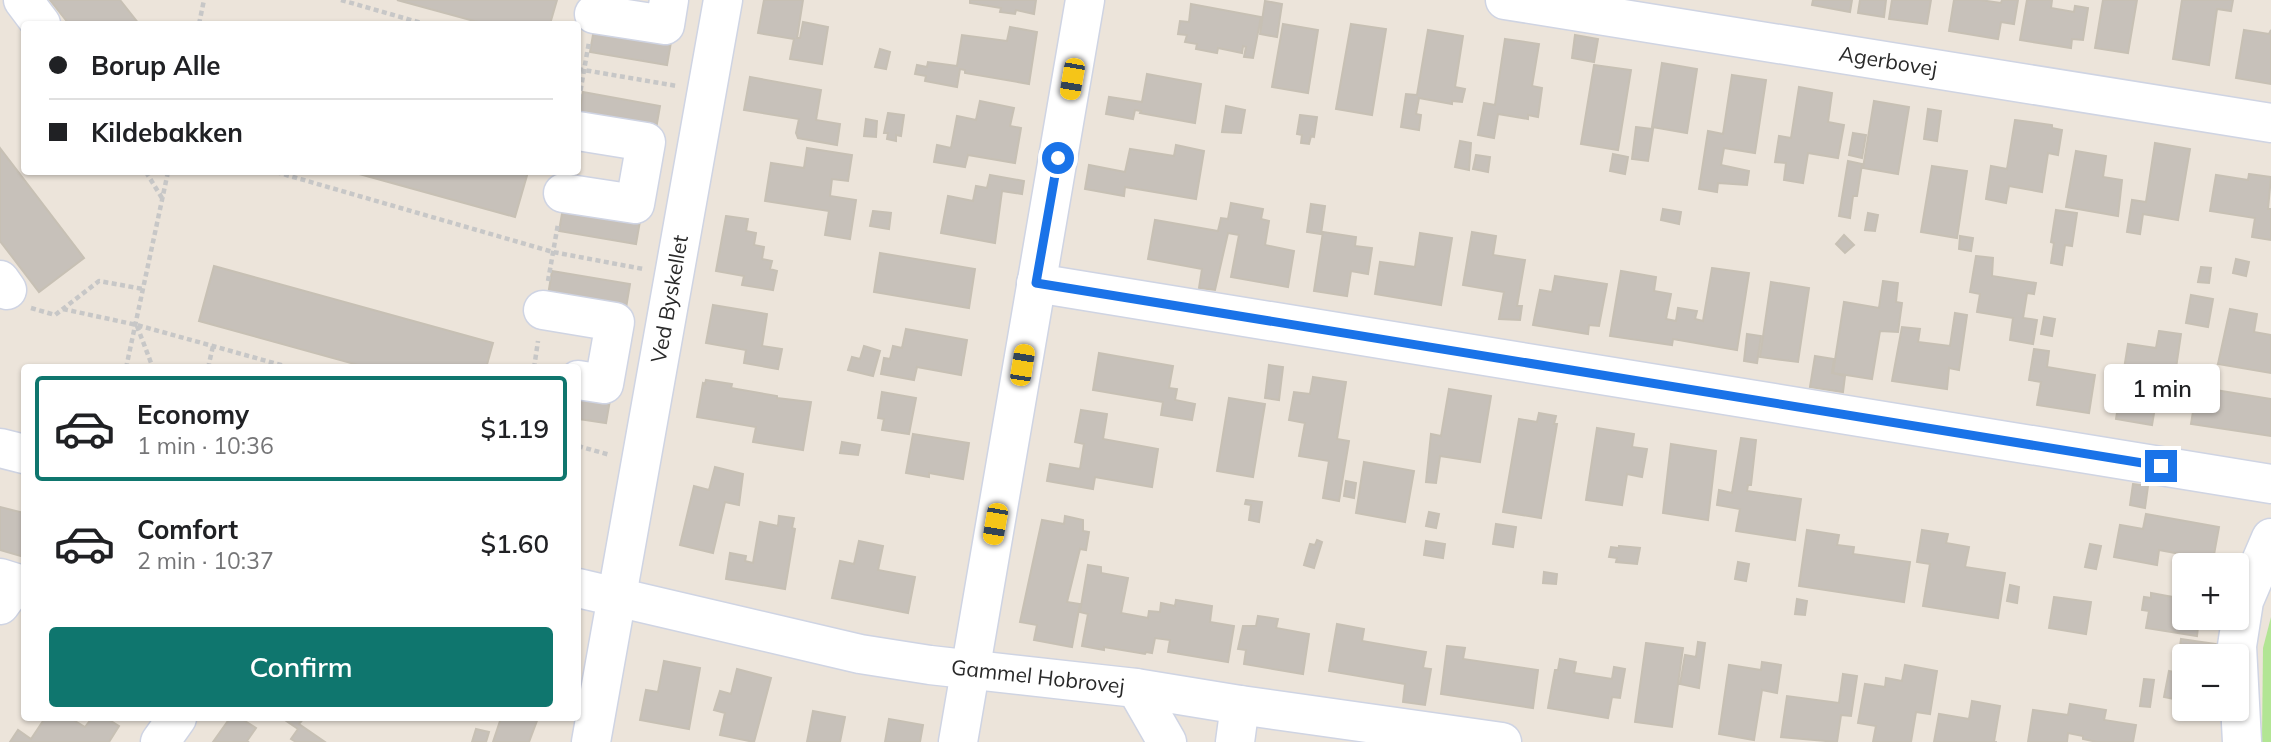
<!DOCTYPE html>
<meta charset="utf-8">
<style>
:root{--surface:#fff;--page:#f2f2f2;--text:#202124;--muted:#757577;--line:#e0e0e0;--accent:#0f766e}
body{margin:0;font-family:Mulish,sans-serif;background:var(--page);color:var(--text);height:100vh;display:flex;flex-direction:column;font-size:26px;white-space:nowrap}
*{box-sizing:border-box;margin:0}
p{font-size:23px;color:var(--muted)}
.icon{flex:none;width:38px;height:38px;fill:none;stroke:currentColor;stroke-width:2;stroke-linecap:round;stroke-linejoin:round}
.map{position:relative;flex:1;overflow:hidden}
.side{position:absolute;left:21px;top:364px;width:560px;height:357px;display:flex;flex-direction:column;background:var(--surface);border-radius:7px;box-shadow:0 2px 5px #0004}
.side>*{flex:none}
.top-card{position:absolute;left:21px;top:21px;width:560px;height:154px;border-radius:7px;box-shadow:0 2px 5px #0004;display:grid;align-content:center;height:154px;padding:0 28px;background:var(--surface)}
.fabs{position:absolute;left:2172px;top:553px;display:grid;gap:14px}
.fabs a{display:grid;place-items:center;width:77px;height:77px;border-radius:7px;background:var(--surface);box-shadow:0 2px 5px #0004;font-size:35px}
.end{position:absolute;width:32px;height:32px;margin:-16px;border:9px solid #1a73e8;background:#fff;box-shadow:0 0 0 4px #fff}
.from{border-radius:50%}
.bubble{position:absolute;height:49px;border-radius:7px;background:var(--surface);box-shadow:0 2px 5px #0004;font-size:23px;font-weight:600;line-height:49px;text-align:center}
.car{position:absolute;width:21px;height:42px;margin:-21px -10px;border-radius:9px;box-shadow:0 0 5px 2px #0007;background:linear-gradient(#f5c518 24%,#345 0 40%,#f5c518 0 76%,#345 0 86%,#f5c518 0)}
.top-card b{display:flex;align-items:center;gap:24px;height:66px;font-size:26px}
.top-card b+b{border-top:2px solid var(--line)}
.top-card i{width:18px;height:18px;background:var(--text)}
ul{padding:12px 0 0;list-style:none}
li{display:flex;align-items:center;gap:21px;height:105px;margin:0 14px 10px;padding:0 14px;border:4px solid transparent;border-radius:7px}
li div{flex:1}
li b{display:block;font-size:26px}
li em{font-style:normal;font-weight:600}
li.current{border-color:var(--accent)}
li>.icon{width:63px;height:63px;stroke-width:1.5}
.primary-button{display:flex;gap:14px;margin-top:auto;padding:14px 28px}
.primary-button a{flex:1;height:80px;border-radius:7px;background:var(--accent);color:#fff;font-size:28px;font-weight:600;line-height:80px;text-align:center}
.map>svg:first-child{display:block}
</style>
<div class="map">
<svg width="2271" height="742" viewBox="0 0 2271 742">
<rect width="100%" height="100%" fill="#ece4da"/>
<path fill="#b2e594" d="M 2271,617 L 2271,742 L 2262,742 L 2263,648 Z"/>
<path fill="#c7c1ba" stroke="#c7c0b4" stroke-width="2" d="M 50,0 L 120,0 L 139,24 L 69,24 Z
M 397,0 L 557,0 L 550,24 L 485,24 Z
M 764,0 L 803,0 L 797,38 L 800,38 L 803,22 L 828,27 L 822,64 L 790,59 L 794,39 L 758,33 Z
M 970,0 L 1036,0 L 1034,14 L 1016,10 L 1015,14 L 1000,12 L 1001,8 L 970,3 Z
M 1813,0 L 1852,0 L 1850,12 L 1812,5 Z
M 1860,0 L 1886,0 L 1884,17 L 1858,13 Z
M 1892,0 L 1931,0 L 1927,24 L 1889,19 Z
M 1954,0 L 1980,0 L 2001,3 L 2002,0 L 2018,0 L 2014,24 L 2001,22 L 1998,39 L 1949,31 Z
M 2027,0 L 2052,0 L 2051,8 L 2074,12 L 2075,6 L 2088,8 L 2083,40 L 2072,39 L 2071,48 L 2020,40 Z
M 2103,0 L 2137,0 L 2128,53 L 2095,48 Z
M 2182,0 L 2233,0 L 2231,11 L 2217,9 L 2209,65 L 2173,59 Z
M 1265,1 L 1282,4 L 1277,37 L 1260,34 Z
M 1191,4 L 1261,17 L 1253,58 L 1244,57 L 1246,47 L 1243,46 L 1242,53 L 1218,48 L 1217,53 L 1196,49 L 1197,44 L 1185,42 L 1187,35 L 1178,34 L 1180,21 L 1189,22 Z
M 1283,24 L 1318,30 L 1308,93 L 1272,87 Z
M 1351,24 L 1386,29 L 1372,115 L 1336,109 Z
M 1010,27 L 1037,32 L 1029,84 L 965,73 L 965,70 L 960,69 L 957,87 L 925,81 L 926,76 L 915,74 L 917,65 L 927,67 L 928,62 L 957,66 L 962,35 L 1007,41 Z
M 594,29 L 671,42 L 667,65 L 590,52 Z
M 1428,30 L 1463,36 L 1455,87 L 1465,89 L 1462,102 L 1452,101 L 1452,104 L 1419,98 L 1416,114 L 1421,115 L 1419,130 L 1401,127 L 1406,94 L 1417,95 Z
M 2244,30 L 2269,34 L 2271,30 L 2271,84 L 2236,78 Z
M 1575,35 L 1598,39 L 1594,62 L 1572,58 Z
M 1505,39 L 1539,44 L 1532,86 L 1542,88 L 1538,117 L 1528,115 L 1528,119 L 1498,114 L 1494,138 L 1478,135 L 1484,103 L 1495,105 Z
M 880,49 L 890,52 L 886,69 L 875,67 Z
M 1662,63 L 1697,69 L 1687,133 L 1652,127 Z
M 1594,65 L 1631,70 L 1618,150 L 1581,144 Z
M 1147,74 L 1201,84 L 1195,123 L 1140,113 L 1141,111 L 1135,110 L 1133,119 L 1106,114 L 1109,97 L 1142,102 Z
M 1732,75 L 1766,80 L 1755,153 L 1724,148 L 1721,165 L 1749,171 L 1747,185 L 1718,183 L 1717,192 L 1699,189 L 1708,131 L 1723,134 Z
M 750,77 L 821,90 L 816,120 L 840,124 L 837,145 L 798,138 L 796,133 L 799,119 L 744,110 Z
M 1799,87 L 1832,93 L 1828,122 L 1844,125 L 1838,158 L 1808,153 L 1803,183 L 1784,180 L 1786,163 L 1775,162 L 1779,136 L 1791,138 Z
M 583,92 L 660,106 L 656,129 L 579,115 Z
M 980,101 L 1014,108 L 1010,126 L 1021,128 L 1015,163 L 968,155 L 965,167 L 934,162 L 937,145 L 951,148 L 957,116 L 976,120 Z
M 1874,101 L 1909,107 L 1898,174 L 1863,168 Z
M 1226,106 L 1245,110 L 1241,133 L 1222,132 Z
M 1928,109 L 1941,111 L 1937,141 L 1924,139 Z
M 888,113 L 904,115 L 901,136 L 896,135 L 896,141 L 887,139 L 888,133 L 884,133 Z
M 1300,115 L 1317,117 L 1314,137 L 1311,136 L 1309,144 L 1301,143 L 1302,135 L 1297,134 Z
M 866,119 L 877,121 L 876,137 L 864,136 Z
M 2015,120 L 2052,125 L 2052,128 L 2062,130 L 2058,155 L 2048,153 L 2042,192 L 2009,186 L 2006,203 L 1986,199 L 1991,166 L 2007,169 Z
M 1636,127 L 1653,129 L 1648,161 L 1632,159 Z
M 1853,133 L 1866,135 L 1862,158 L 1849,155 Z
M 1460,141 L 1471,143 L 1469,170 L 1455,167 Z
M 2155,143 L 2190,149 L 2178,220 L 2143,214 L 2140,234 L 2127,232 L 2132,200 L 2146,202 Z
M 1176,145 L 1204,151 L 1196,199 L 1125,187 L 1124,196 L 1085,189 L 1089,165 L 1125,172 L 1130,149 L 1174,156 Z
M 0,148 L 84,258 L 39,292 L 0,241 Z
M 807,148 L 852,155 L 848,181 L 832,179 L 830,196 L 856,200 L 850,239 L 825,235 L 829,211 L 765,201 L 771,163 L 804,168 Z
M 2076,151 L 2106,156 L 2103,177 L 2122,180 L 2118,216 L 2066,207 Z
M 1613,154 L 1628,157 L 1625,174 L 1610,171 Z
M 1476,155 L 1490,157 L 1488,172 L 1473,169 Z
M 1848,161 L 1862,164 L 1857,196 L 1853,196 L 1850,218 L 1839,216 Z
M 1932,166 L 1967,171 L 1957,238 L 1921,232 Z
M 352,172 L 528,172 L 515,217 Z
M 2249,174 L 2271,177 L 2268,209 L 2271,209 L 2271,240 L 2252,237 L 2255,218 L 2210,211 L 2216,175 L 2248,180 Z
M 990,175 L 1024,181 L 1022,194 L 1002,191 L 995,243 L 941,233 L 948,196 L 973,201 L 976,186 L 987,188 Z
M 1231,203 L 1263,209 L 1261,219 L 1269,221 L 1265,245 L 1294,251 L 1288,287 L 1231,277 L 1239,235 L 1228,233 L 1215,290 L 1199,288 L 1202,269 L 1148,259 L 1155,220 L 1218,231 L 1221,218 L 1228,219 Z
M 1311,204 L 1325,206 L 1321,234 L 1307,232 Z
M 563,208 L 640,221 L 636,244 L 559,231 Z
M 1663,209 L 1681,212 L 1679,224 L 1661,220 Z
M 2056,210 L 2077,213 L 2072,246 L 2065,245 L 2062,265 L 2051,263 L 2054,243 L 2051,242 Z
M 873,211 L 891,213 L 889,229 L 870,226 Z
M 1868,213 L 1878,215 L 1875,231 L 1865,230 Z
M 726,216 L 748,219 L 746,231 L 756,233 L 754,245 L 764,247 L 762,259 L 772,261 L 770,269 L 777,271 L 773,290 L 742,285 L 744,276 L 716,271 Z
M 1323,232 L 1356,237 L 1355,246 L 1372,248 L 1368,274 L 1351,271 L 1347,296 L 1314,291 Z
M 1472,232 L 1496,236 L 1493,255 L 1525,260 L 1517,306 L 1522,306 L 1520,320 L 1499,319 L 1504,292 L 1463,285 Z
M 1420,233 L 1452,238 L 1441,305 L 1375,294 L 1380,262 L 1415,267 Z
M 1844,235 L 1854,245 L 1845,253 L 1836,244 Z
M 1960,236 L 1973,238 L 1971,251 L 1959,249 Z
M 880,253 L 975,269 L 969,308 L 874,292 Z
M 1976,256 L 1993,258 L 1992,276 L 2036,283 L 2034,294 L 2027,293 L 2023,318 L 2037,320 L 2033,344 L 2010,340 L 2013,318 L 1977,312 L 1980,294 L 1970,292 Z
M 2236,259 L 2249,262 L 2246,276 L 2233,273 Z
M 214,266 L 493,343 L 486,368 L 369,368 L 199,321 Z
M 2201,267 L 2211,268 L 2209,283 L 2198,282 Z
M 1712,268 L 1749,273 L 1737,350 L 1673,339 L 1672,345 L 1610,336 L 1621,271 L 1656,277 L 1654,291 L 1671,294 L 1666,319 L 1676,321 L 1678,308 L 1697,311 L 1695,319 L 1703,321 Z
M 552,271 L 630,284 L 626,308 L 548,295 Z
M 1555,276 L 1607,284 L 1599,326 L 1589,325 L 1588,334 L 1533,325 L 1540,290 L 1552,292 Z
M 1883,281 L 1898,283 L 1896,302 L 1902,303 L 1898,332 L 1880,331 L 1872,379 L 1833,373 L 1844,302 L 1879,308 Z
M 1771,282 L 1809,288 L 1798,362 L 1760,357 Z
M 2191,295 L 2213,299 L 2208,327 L 2186,323 Z
M 713,305 L 767,314 L 762,346 L 782,349 L 778,369 L 744,363 L 746,350 L 706,343 Z
M 2230,309 L 2257,314 L 2254,332 L 2271,335 L 2271,373 L 2218,364 Z
M 1955,313 L 1967,315 L 1959,370 L 1949,368 L 1947,389 L 1892,381 L 1902,327 L 1920,329 L 1918,342 L 1950,346 Z
M 2044,317 L 2055,319 L 2052,336 L 2041,334 Z
M 906,329 L 967,340 L 961,375 L 917,367 L 914,380 L 881,374 L 884,358 L 890,359 L 893,346 L 902,348 Z
M 2159,331 L 2181,334 L 2176,368 L 2162,366 L 2152,425 L 2116,419 L 2128,344 L 2156,348 Z
M 1747,334 L 1761,336 L 1757,363 L 1744,361 Z
M 864,346 L 880,351 L 873,376 L 848,370 L 852,357 L 860,359 Z
M 2034,349 L 2049,351 L 2047,367 L 2095,375 L 2089,413 L 2037,405 L 2041,382 L 2029,380 Z
M 1099,353 L 1173,366 L 1169,388 L 1177,389 L 1175,400 L 1195,404 L 1192,420 L 1161,415 L 1163,402 L 1093,390 Z
M 1815,356 L 1834,359 L 1832,373 L 1845,376 L 1843,392 L 1810,387 Z
M 1269,365 L 1283,367 L 1279,400 L 1265,398 Z
M 1313,377 L 1346,382 L 1337,439 L 1349,441 L 1339,501 L 1323,498 L 1329,461 L 1299,456 L 1305,423 L 1289,420 L 1294,392 L 1310,394 Z
M 706,380 L 732,384 L 731,388 L 777,396 L 777,398 L 811,402 L 803,450 L 753,442 L 756,427 L 697,417 L 703,383 L 705,384 Z
M 2197,387 L 2271,399 L 2271,436 L 2191,424 Z
M 1449,389 L 1491,396 L 1480,462 L 1440,456 L 1436,483 L 1426,482 L 1431,434 L 1441,436 Z
M 882,392 L 916,398 L 909,434 L 882,430 L 884,419 L 878,418 Z
M 578,395 L 610,400 L 606,423 L 578,419 Z
M 1229,398 L 1265,404 L 1253,477 L 1217,471 Z
M 1081,410 L 1107,414 L 1103,439 L 1158,449 L 1152,487 L 1095,477 L 1093,489 L 1047,481 L 1050,464 L 1080,469 L 1084,444 L 1075,442 Z
M 1539,413 L 1556,416 L 1554,424 L 1557,424 L 1541,518 L 1503,512 L 1519,419 L 1537,422 Z
M 1597,428 L 1634,434 L 1632,447 L 1647,449 L 1642,477 L 1627,474 L 1622,505 L 1586,500 Z
M 913,434 L 969,443 L 963,479 L 929,473 L 929,477 L 906,473 Z
M 1741,438 L 1756,440 L 1751,485 L 1748,485 L 1747,491 L 1801,499 L 1795,540 L 1736,531 L 1740,509 L 1717,505 L 1719,490 L 1732,493 Z
M 842,442 L 860,445 L 858,455 L 840,453 Z
M 1671,444 L 1716,451 L 1708,520 L 1663,513 Z
M 1364,462 L 1414,471 L 1405,522 L 1356,513 Z
M 715,467 L 743,474 L 739,505 L 725,502 L 713,553 L 680,545 L 694,486 L 709,490 Z
M 1346,481 L 1356,483 L 1354,498 L 1344,496 Z
M 2133,484 L 2148,486 L 2145,508 L 2130,505 Z
M 1246,500 L 1262,502 L 1259,522 L 1249,520 L 1251,505 L 1245,504 Z
M 0,507 L 24,513 L 24,557 L 0,550 Z
M 1429,512 L 1439,514 L 1436,528 L 1426,526 Z
M 2146,514 L 2219,527 L 2213,560 L 2159,550 L 2157,565 L 2114,557 L 2120,525 L 2143,529 Z
M 779,516 L 794,518 L 792,528 L 795,529 L 785,589 L 726,579 L 730,553 L 746,556 L 745,561 L 753,563 L 760,522 L 778,526 Z
M 1065,516 L 1083,520 L 1083,531 L 1089,532 L 1086,550 L 1080,549 L 1067,602 L 1080,604 L 1072,647 L 1034,640 L 1037,625 L 1020,622 L 1042,520 L 1064,524 Z
M 1496,524 L 1516,527 L 1513,547 L 1493,544 Z
M 1807,530 L 1839,535 L 1837,545 L 1854,547 L 1853,554 L 1910,562 L 1904,602 L 1799,586 Z
M 1922,530 L 1948,534 L 1946,543 L 1969,547 L 1965,567 L 2005,573 L 1998,618 L 1923,606 L 1930,564 L 1917,562 Z
M 1317,540 L 1322,542 L 1314,568 L 1304,565 L 1310,544 L 1315,545 Z
M 859,541 L 883,546 L 878,570 L 915,577 L 908,613 L 832,598 L 840,561 L 854,564 Z
M 1426,541 L 1445,544 L 1443,558 L 1424,555 Z
M 2090,544 L 2101,546 L 2096,569 L 2085,567 Z
M 1619,546 L 1640,548 L 1637,564 L 1616,562 L 1617,558 L 1609,557 L 1611,547 L 1619,548 Z
M 1738,562 L 1749,564 L 1746,581 L 1735,579 Z
M 1088,565 L 1101,567 L 1101,573 L 1128,578 L 1121,613 L 1148,618 L 1149,611 L 1160,612 L 1161,603 L 1175,606 L 1176,600 L 1212,606 L 1210,622 L 1234,626 L 1228,662 L 1168,652 L 1170,640 L 1155,638 L 1152,653 L 1146,652 L 1145,654 L 1104,647 L 1104,650 L 1082,646 L 1088,614 L 1080,612 Z
M 1544,572 L 1557,574 L 1556,584 L 1543,583 Z
M 2175,583 L 2184,585 L 2184,618 L 2199,618 L 2197,636 L 2146,628 L 2149,611 L 2142,610 L 2144,597 L 2151,598 L 2151,593 L 2173,597 Z
M 2010,585 L 2019,587 L 2017,603 L 2007,601 Z
M 2054,597 L 2091,602 L 2086,634 L 2049,628 Z
M 1797,599 L 1807,601 L 1805,615 L 1795,614 Z
M 1258,616 L 1278,619 L 1276,628 L 1309,634 L 1303,674 L 1244,664 L 1246,650 L 1238,649 L 1243,626 L 1256,626 Z
M 1337,624 L 1364,629 L 1362,641 L 1426,652 L 1423,668 L 1431,669 L 1425,705 L 1403,702 L 1405,684 L 1329,671 Z
M 2181,639 L 2223,645 L 2221,656 L 2179,654 Z
M 1698,642 L 1705,643 L 1699,688 L 1680,684 L 1685,655 L 1696,657 Z
M 1646,643 L 1683,648 L 1672,727 L 1635,722 Z
M 1447,646 L 1465,648 L 1463,659 L 1538,670 L 1533,708 L 1441,694 Z
M 1560,659 L 1576,662 L 1574,673 L 1612,679 L 1614,667 L 1625,669 L 1620,698 L 1612,697 L 1608,718 L 1548,708 L 1555,670 L 1558,670 Z
M 664,661 L 700,668 L 689,729 L 640,720 L 646,690 L 658,692 Z
M 1762,662 L 1781,665 L 1777,693 L 1762,690 L 1754,740 L 1719,734 L 1729,665 L 1761,670 Z
M 1905,665 L 1937,671 L 1930,714 L 1916,712 L 1911,742 L 1873,742 L 1876,726 L 1858,723 L 1865,684 L 1885,687 L 1886,678 L 1902,681 Z
M 737,669 L 771,678 L 754,742 L 720,735 L 725,713 L 714,710 L 720,691 L 731,694 Z
M 2169,671 L 2184,674 L 2184,701 L 2164,697 Z
M 1843,674 L 1857,676 L 1851,716 L 1841,715 L 1837,742 L 1781,737 L 1787,696 L 1839,703 Z
M 2144,679 L 2154,680 L 2150,707 L 2140,706 Z
M 1972,701 L 2000,706 L 1994,742 L 1997,742 L 1934,742 L 1939,714 L 1969,719 Z
M 2070,704 L 2106,710 L 2104,720 L 2136,725 L 2133,742 L 2097,742 L 2083,739 L 2083,736 L 2068,733 L 2067,742 L 2028,742 L 2033,710 L 2068,715 Z
M 813,711 L 845,717 L 840,742 L 807,742 Z
M 45,718 L 70,718 L 85,727 L 92,718 L 106,718 L 119,726 L 109,742 L 10,742 L 18,730 L 31,739 Z
M 230,718 L 240,718 L 256,728 L 247,741 L 249,742 L 213,742 Z
M 282,718 L 304,718 L 299,724 L 325,742 L 296,742 L 291,739 L 298,729 Z
M 501,718 L 538,718 L 529,742 L 493,742 Z
M 889,719 L 923,725 L 920,742 L 885,742 Z
M 476,729 L 489,732 L 486,742 L 472,742 Z"/>
<g fill="none" stroke-linecap="round" stroke-linejoin="round">
<g stroke="#cfd4e3" stroke-width="41">
<g id="minor">
<path d="M 23,0 L 41,24"/>
<path id="s1" d="M 1505,0 L 2271,123"/>
<path d="M 594,14 L 665,25 L 669,0"/>
<path d="M 563,193 L 635,204 L 646,142 L 578,131"/>
<path d="M 0,280 L 7,290"/>
<path d="M 1036,283 L 2271,484"/>
<path d="M 543,310 L 615,322 L 604,384 L 578,380"/>
<path d="M 0,448 L 24,454"/>
<path d="M 0,578 L 16,583 L 0,605"/>
<path id="s2" d="M 578,588 L 860,654 L 930,665 L 1136,688 L 1240,705 L 1502,742"/>
<path d="M 1136,688 L 1167,742"/>
<path d="M 160,742 L 177,718"/>
<path id="s3" d="M 591,742 L 723,0"/>
<path d="M 958,742 L 1085,0"/>
<path d="M 1235,742 L 1240,705"/>
<path d="M 2242,742 L 2237,646 L 2244,601 L 2271,538"/>
</g>
</g>
<path stroke="#c7c7c7" stroke-width="4.5" stroke-dasharray="5 3.5" stroke-linecap="butt" d="M 341,0 L 425,24
M 199,24 L 204,0
M 578,69 L 677,86
M 579,99 L 589,42
M 146,172 L 162,198
M 276,172 L 553,252 L 643,269
M 548,281 L 558,224
M 31,308 L 55,315 L 99,281 L 143,289
M 63,309 L 137,325 L 292,368
M 137,326 L 153,368
M 126,368 L 168,172
M 208,368 L 213,346
M 534,368 L 538,341
M 578,446 L 610,455"/>
<use href="#minor" stroke="#fff" stroke-width="38"/>
</g>
<g fill="none" stroke-linecap="round" stroke-linejoin="round">
<path stroke="#1a73e8" stroke-width="9" d="M 1058,158 L 1036,283 L 2161,466"/>
</g>
<g text-anchor="middle" stroke-width="5" stroke-linejoin="round" paint-order="stroke">
<g font-size="21" fill="#292929" stroke="#fff">
<text dy="7" stroke="none"><textPath href="#s1" startOffset="388">Agerbovej</textPath></text>
<text dy="7" stroke="none"><textPath href="#s3" startOffset="450">Ved Byskellet</textPath></text>
<text dy="7" stroke="none"><textPath href="#s2" startOffset="469">Gammel Hobrovej</textPath></text>
</g>
</g>
</svg>
<div class="fabs">
<a>+</a>
<a>−</a>
</div>
<i class="end from" style="left:1058px;top:158px"></i>
<i class="end" style="left:2161px;top:466px"></i>
<div class="bubble" style="left:2104px;top:364px;width:116px">1 min</div>
<i class="car" style="left:1072px;top:79px;rotate:190deg"></i>
<i class="car" style="left:1022px;top:365px;rotate:9deg"></i>
<i class="car" style="left:995px;top:524px;rotate:190deg"></i>
<div class="top-card">
<b><i class="from"></i>Borup Alle</b>
<b><i></i>Kildebakken</b>
</div>
<section class="side">
<ul>
<li class="current"><svg class="icon" aria-label="car" viewBox="0 0 24 24"><path d="M5 17H2v-5l4-1 3-4h7l3 4 3 1v5h-3M9 17h6M6 11h13"/><circle cx="7" cy="17" r="2"/><circle cx="17" cy="17" r="2"/></svg><div><b>Economy</b><p>1 min · 10:36</p></div><em>$1.19</em></li>
<li><svg class="icon" aria-label="car" viewBox="0 0 24 24"><path d="M5 17H2v-5l4-1 3-4h7l3 4 3 1v5h-3M9 17h6M6 11h13"/><circle cx="7" cy="17" r="2"/><circle cx="17" cy="17" r="2"/></svg><div><b>Comfort</b><p>2 min · 10:37</p></div><em>$1.60</em></li>
</ul>
<div class="primary-button"><a>Confirm</a></div>
</section>
</div>
